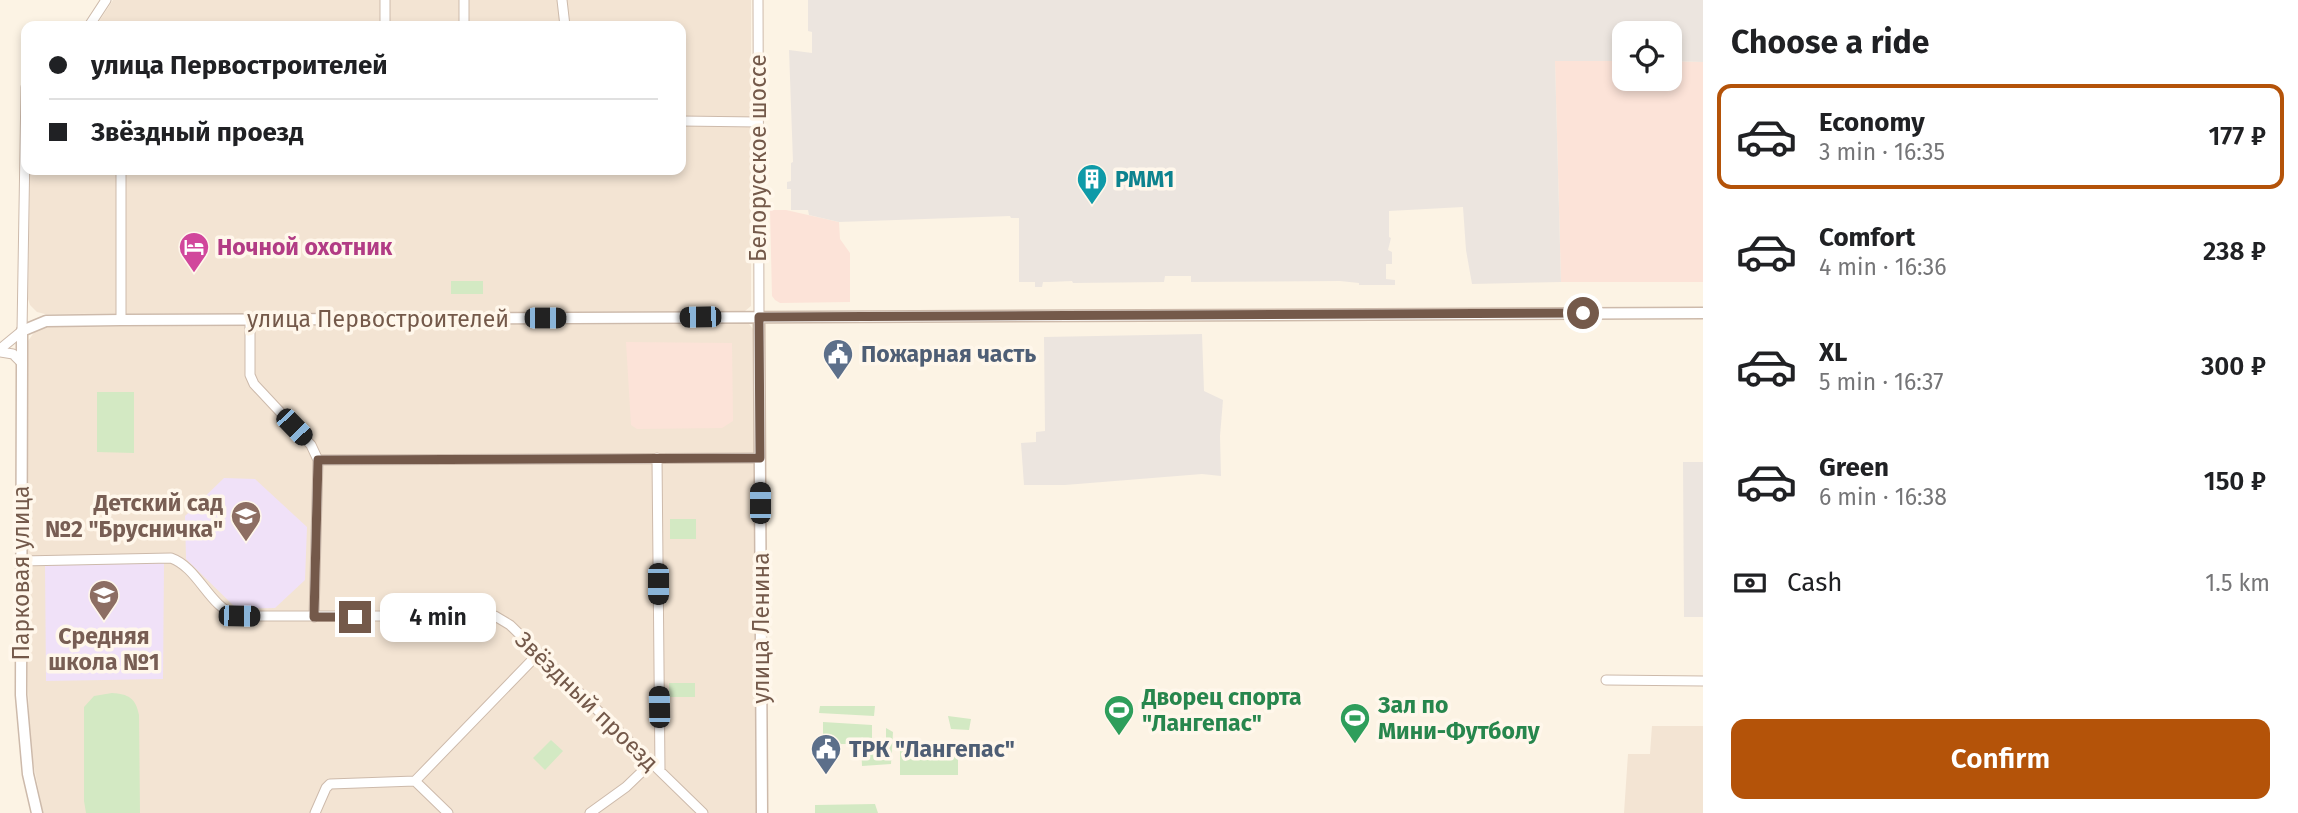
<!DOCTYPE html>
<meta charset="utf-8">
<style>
:root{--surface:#fff;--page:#f2f2f2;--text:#202124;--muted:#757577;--line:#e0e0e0;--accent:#b45309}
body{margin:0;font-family:"Fira Sans",sans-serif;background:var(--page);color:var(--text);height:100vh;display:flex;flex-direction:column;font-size:26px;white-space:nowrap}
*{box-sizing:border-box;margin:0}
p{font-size:23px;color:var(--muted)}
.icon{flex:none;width:38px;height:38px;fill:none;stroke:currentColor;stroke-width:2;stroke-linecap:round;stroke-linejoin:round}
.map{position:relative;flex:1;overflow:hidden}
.sheet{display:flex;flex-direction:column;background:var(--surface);width:595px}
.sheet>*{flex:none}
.banner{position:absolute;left:21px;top:21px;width:665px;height:154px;border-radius:14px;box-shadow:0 4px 10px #0003;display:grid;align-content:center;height:154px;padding:0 28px;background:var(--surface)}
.fabs{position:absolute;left:1612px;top:21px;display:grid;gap:14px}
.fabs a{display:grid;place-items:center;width:70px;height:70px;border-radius:14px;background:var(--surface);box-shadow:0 4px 10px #0003;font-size:35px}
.end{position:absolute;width:32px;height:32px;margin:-16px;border:9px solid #74594a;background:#fff;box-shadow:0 0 0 4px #fff}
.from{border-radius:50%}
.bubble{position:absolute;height:49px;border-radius:14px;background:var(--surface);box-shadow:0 4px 10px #0003;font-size:23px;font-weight:600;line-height:49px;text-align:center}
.car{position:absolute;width:21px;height:42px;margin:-21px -10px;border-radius:9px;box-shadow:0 0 5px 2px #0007;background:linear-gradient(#222 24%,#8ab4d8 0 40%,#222 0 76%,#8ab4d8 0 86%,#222 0)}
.banner b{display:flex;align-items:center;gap:24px;height:66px;font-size:26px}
.banner b+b{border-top:2px solid var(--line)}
.banner i{width:18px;height:18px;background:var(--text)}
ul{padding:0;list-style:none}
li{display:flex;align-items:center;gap:21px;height:105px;margin:0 14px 10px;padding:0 14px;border:4px solid transparent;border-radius:14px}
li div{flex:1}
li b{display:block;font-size:26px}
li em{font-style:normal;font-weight:600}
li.current{border-color:var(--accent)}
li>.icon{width:63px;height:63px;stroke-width:1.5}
h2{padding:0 28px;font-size:32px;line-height:84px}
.pay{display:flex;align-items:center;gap:18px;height:77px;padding:0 28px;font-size:26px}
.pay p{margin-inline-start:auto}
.button{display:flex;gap:14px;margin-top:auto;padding:14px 28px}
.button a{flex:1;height:80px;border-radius:14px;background:var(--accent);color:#fff;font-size:28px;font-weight:600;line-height:80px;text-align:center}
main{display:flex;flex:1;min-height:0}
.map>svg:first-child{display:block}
</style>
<main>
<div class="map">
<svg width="1703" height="813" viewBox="0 0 1703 813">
<rect width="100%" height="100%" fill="#fcf3e4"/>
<path fill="#f3e4d3" d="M 113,0 L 751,0 L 751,306 L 745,311 L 45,314 L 37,312 L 30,305 L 28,299 L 30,170 L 681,170 L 681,26 L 96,26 Z
M 749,324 L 753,329 L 756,813 L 43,813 L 30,746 L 26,632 L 28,341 L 35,331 L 46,327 Z
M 1652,726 L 1703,726 L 1703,813 L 1624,813 L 1628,754 L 1650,754 Z"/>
<path fill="#fce3d8" d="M 1555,61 L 1624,61 L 1624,79 L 1670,79 L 1670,61 L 1703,62 L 1703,282 L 1561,282 Z
M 770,210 L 786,210 L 839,222 L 840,239 L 850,253 L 850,302 L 780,303 L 775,300 L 772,296 Z
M 626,342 L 732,343 L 733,421 L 722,428 L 637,429 L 631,425 Z"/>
<path fill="#ece5df" d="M 808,0 L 1703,0 L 1703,62 L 1670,61 L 1670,33 L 1624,33 L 1624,61 L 1555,61 L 1561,282 L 1472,284 L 1466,250 L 1463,207 L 1389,211 L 1389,237 L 1391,238 L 1388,250 L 1392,252 L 1392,264 L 1386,264 L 1386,279 L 1395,280 L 1395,285 L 1359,285 L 1359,283 L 1340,281 L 1191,282 L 1191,276 L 1165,276 L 1164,282 L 1073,283 L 1072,281 L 1049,282 L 1043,282 L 1042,287 L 1035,287 L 1035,282 L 1019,282 L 1019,218 L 1011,218 L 1010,216 L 839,222 L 809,215 L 808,210 L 791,210 L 791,189 L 787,189 L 787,182 L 791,181 L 791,163 L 793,162 L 789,50 L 812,53 L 812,32 L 808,31 Z
M 1202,334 L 1204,391 L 1223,400 L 1220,436 L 1221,476 L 1202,474 L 1065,485 L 1024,485 L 1021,443 L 1036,442 L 1036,432 L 1045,431 L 1044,337 Z
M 1683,462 L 1703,462 L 1703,617 L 1684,617 Z"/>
<path fill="#f0e1f8" d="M 224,478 L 255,479 L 307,527 L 305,580 L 275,608 L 237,609 L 186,559 L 185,516 Z
M 164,563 L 163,679 L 46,681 L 45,565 Z"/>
<path fill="#d3e9c3" d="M 451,281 L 483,281 L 483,294 L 451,294 Z
M 97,392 L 134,392 L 134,453 L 97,452 Z
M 670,519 L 696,519 L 696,539 L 670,539 Z
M 669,683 L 695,683 L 695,697 L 669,697 Z
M 112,693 C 128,694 136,698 139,715 L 140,813 L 86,813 L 84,801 L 84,707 L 94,696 Z
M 820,706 L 875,706 L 874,716 L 819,713 Z
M 948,716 L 971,719 L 969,730 L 951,729 Z
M 823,722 L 872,725 L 872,740 L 886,740 L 886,728 L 893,732 L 891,764 L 862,766 L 861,744 L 823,744 Z
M 551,740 L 563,751 L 545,770 L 533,758 Z
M 900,742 L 944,744 L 958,757 L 958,775 L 900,775 Z
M 875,804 L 878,813 L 815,813 L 815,805 Z"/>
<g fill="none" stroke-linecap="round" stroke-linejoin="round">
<g stroke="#cdbaab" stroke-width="11">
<path id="minor" d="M 562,0 L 565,26
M 758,0 L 759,317
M 89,26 L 106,0
M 385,26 L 385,0
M 464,26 L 464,0
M 681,121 L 758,122
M 121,170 L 121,320
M 250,319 L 250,375 L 254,384 L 311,445 L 318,460 L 760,458
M 0,349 L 22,331 L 26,87
M 0,352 L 13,354 L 22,363
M 657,458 L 660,771
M 21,561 L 171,558 C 199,568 209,608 238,616 L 495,616 L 510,625 L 703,813
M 314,617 L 318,460
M 1606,680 L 1703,681
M 415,781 L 539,653
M 315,813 L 326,788 L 330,784 L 415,781 L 448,813
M 590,813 L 626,787 L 653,761"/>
</g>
<g stroke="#cdbaab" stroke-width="13">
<path id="tertiary" d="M 759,317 L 762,813
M 37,813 L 28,774 L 21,695 L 22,363 L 22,331 L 46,321 L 121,320 L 1703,313"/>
</g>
<use href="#minor" stroke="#fff" stroke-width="9"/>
<use href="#tertiary" stroke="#fff" stroke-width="10"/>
</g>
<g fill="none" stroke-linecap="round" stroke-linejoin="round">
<path stroke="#74594a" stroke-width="9" d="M 355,617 L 314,617 L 318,460 L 760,458 L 759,317 L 1583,313"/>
</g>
<defs>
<g id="building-pin" transform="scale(1.575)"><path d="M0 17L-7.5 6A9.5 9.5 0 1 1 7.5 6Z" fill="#0f9aa8" stroke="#fff7eb"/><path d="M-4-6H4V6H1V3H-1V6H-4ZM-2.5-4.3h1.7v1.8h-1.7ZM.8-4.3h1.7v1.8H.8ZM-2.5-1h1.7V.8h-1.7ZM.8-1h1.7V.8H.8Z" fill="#fff"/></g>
<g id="hotel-pin" transform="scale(1.575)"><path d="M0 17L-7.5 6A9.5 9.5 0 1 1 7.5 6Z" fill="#d1479c" stroke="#fff7eb"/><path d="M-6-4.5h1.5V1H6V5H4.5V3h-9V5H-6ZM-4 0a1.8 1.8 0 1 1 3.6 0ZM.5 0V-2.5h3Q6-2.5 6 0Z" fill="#fff"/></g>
<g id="civic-pin" transform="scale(1.575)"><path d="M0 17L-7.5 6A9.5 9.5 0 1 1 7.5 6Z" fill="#5c6f8a" stroke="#fff7eb"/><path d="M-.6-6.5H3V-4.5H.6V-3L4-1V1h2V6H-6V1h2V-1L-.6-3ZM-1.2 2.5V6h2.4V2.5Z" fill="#fff"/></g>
<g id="school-pin" transform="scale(1.575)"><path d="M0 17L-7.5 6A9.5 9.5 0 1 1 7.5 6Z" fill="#8d6e63" stroke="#fff7eb"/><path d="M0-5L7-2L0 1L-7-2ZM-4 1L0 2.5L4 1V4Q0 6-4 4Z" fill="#fff"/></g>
<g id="stadium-pin" transform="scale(1.575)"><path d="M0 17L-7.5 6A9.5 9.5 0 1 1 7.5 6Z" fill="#2e9e5b" stroke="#fff7eb"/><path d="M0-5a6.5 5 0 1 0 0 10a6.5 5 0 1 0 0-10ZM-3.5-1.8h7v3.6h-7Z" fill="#fff"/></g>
</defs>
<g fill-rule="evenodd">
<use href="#building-pin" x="1092" y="179"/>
<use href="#hotel-pin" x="194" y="247"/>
<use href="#civic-pin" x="838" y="354"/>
<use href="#school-pin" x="246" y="516"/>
<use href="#school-pin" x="104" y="595"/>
<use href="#stadium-pin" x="1119" y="710"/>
<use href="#stadium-pin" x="1355" y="718"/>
<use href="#civic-pin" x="826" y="749"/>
</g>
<g text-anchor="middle" stroke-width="7" stroke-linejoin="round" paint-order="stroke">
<g font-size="23" fill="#74594a" stroke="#fff7eb">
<text transform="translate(758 158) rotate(-90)" y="8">Белорусское шоссе</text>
<text x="378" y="327">улица Первостроителей</text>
<text transform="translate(21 573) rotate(-90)" y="8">Парковая улица</text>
<text transform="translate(761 628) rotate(-90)" y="8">улица Ленина</text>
<text transform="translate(587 701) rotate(44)" y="8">Звёздный проезд</text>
</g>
<g font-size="23" font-weight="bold" fill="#0d838f" stroke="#fff7eb" text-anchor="start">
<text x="1115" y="187">РММ1</text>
</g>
<g font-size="23" font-weight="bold" fill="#b23c85" stroke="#fff7eb" text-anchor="start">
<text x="217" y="255">Ночной охотник</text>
</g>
<g font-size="23" font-weight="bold" fill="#4e5e75" stroke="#fff7eb" text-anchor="start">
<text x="861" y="362">Пожарная часть</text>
<text x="849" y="757">ТРК "Лангепас"</text>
</g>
<g font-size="23" font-weight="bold" fill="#785e54" stroke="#fff7eb" text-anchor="end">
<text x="223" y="511">Детский сад<tspan x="223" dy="26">№2 "Брусничка"</tspan></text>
<text x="104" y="644" text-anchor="middle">Средняя<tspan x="104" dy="26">школа №1</tspan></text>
</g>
<g font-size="23" font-weight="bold" fill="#27864d" stroke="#fff7eb" text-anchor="start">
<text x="1142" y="705">Дворец спорта<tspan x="1142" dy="26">"Лангепас"</tspan></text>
<text x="1378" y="713">Зал по<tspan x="1378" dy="26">Мини-Футболу</tspan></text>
</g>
</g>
</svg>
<div class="fabs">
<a><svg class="icon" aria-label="locate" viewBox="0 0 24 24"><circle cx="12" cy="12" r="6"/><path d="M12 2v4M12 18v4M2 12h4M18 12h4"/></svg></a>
</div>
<i class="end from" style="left:1583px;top:313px"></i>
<i class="end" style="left:355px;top:617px"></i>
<div class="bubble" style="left:380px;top:593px;width:116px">4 min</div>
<i class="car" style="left:700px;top:317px;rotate:269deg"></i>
<i class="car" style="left:545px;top:318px;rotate:90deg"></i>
<i class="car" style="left:294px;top:427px;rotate:136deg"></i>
<i class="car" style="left:760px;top:503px;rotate:0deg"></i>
<i class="car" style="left:658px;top:584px;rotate:180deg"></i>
<i class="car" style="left:239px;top:616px;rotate:91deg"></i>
<i class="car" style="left:659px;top:707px;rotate:359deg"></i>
<div class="banner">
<b><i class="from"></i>улица Первостроителей</b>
<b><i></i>Звёздный проезд</b>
</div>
</div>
<section class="sheet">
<h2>Choose a ride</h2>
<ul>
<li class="current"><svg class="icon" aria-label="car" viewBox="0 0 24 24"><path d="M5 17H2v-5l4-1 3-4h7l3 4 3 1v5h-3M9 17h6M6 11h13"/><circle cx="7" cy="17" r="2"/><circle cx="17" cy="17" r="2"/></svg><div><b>Economy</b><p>3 min · 16:35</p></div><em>177 ₽</em></li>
<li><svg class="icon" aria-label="car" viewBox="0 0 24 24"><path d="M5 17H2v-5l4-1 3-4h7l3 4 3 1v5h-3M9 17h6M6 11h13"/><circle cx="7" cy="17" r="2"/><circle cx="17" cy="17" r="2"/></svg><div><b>Comfort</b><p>4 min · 16:36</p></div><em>238 ₽</em></li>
<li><svg class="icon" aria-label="car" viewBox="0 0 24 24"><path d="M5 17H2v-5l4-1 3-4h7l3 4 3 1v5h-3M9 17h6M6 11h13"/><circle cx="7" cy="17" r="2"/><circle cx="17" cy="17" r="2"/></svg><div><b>XL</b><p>5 min · 16:37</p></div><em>300 ₽</em></li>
<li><svg class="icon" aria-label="car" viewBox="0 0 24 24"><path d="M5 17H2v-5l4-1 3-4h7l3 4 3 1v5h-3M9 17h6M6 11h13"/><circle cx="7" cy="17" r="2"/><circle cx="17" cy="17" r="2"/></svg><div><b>Green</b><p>6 min · 16:38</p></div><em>150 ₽</em></li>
</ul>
<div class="pay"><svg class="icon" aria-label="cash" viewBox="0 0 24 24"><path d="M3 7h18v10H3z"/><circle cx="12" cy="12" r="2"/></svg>Cash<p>1.5 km</p></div>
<div class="button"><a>Confirm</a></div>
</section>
</main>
